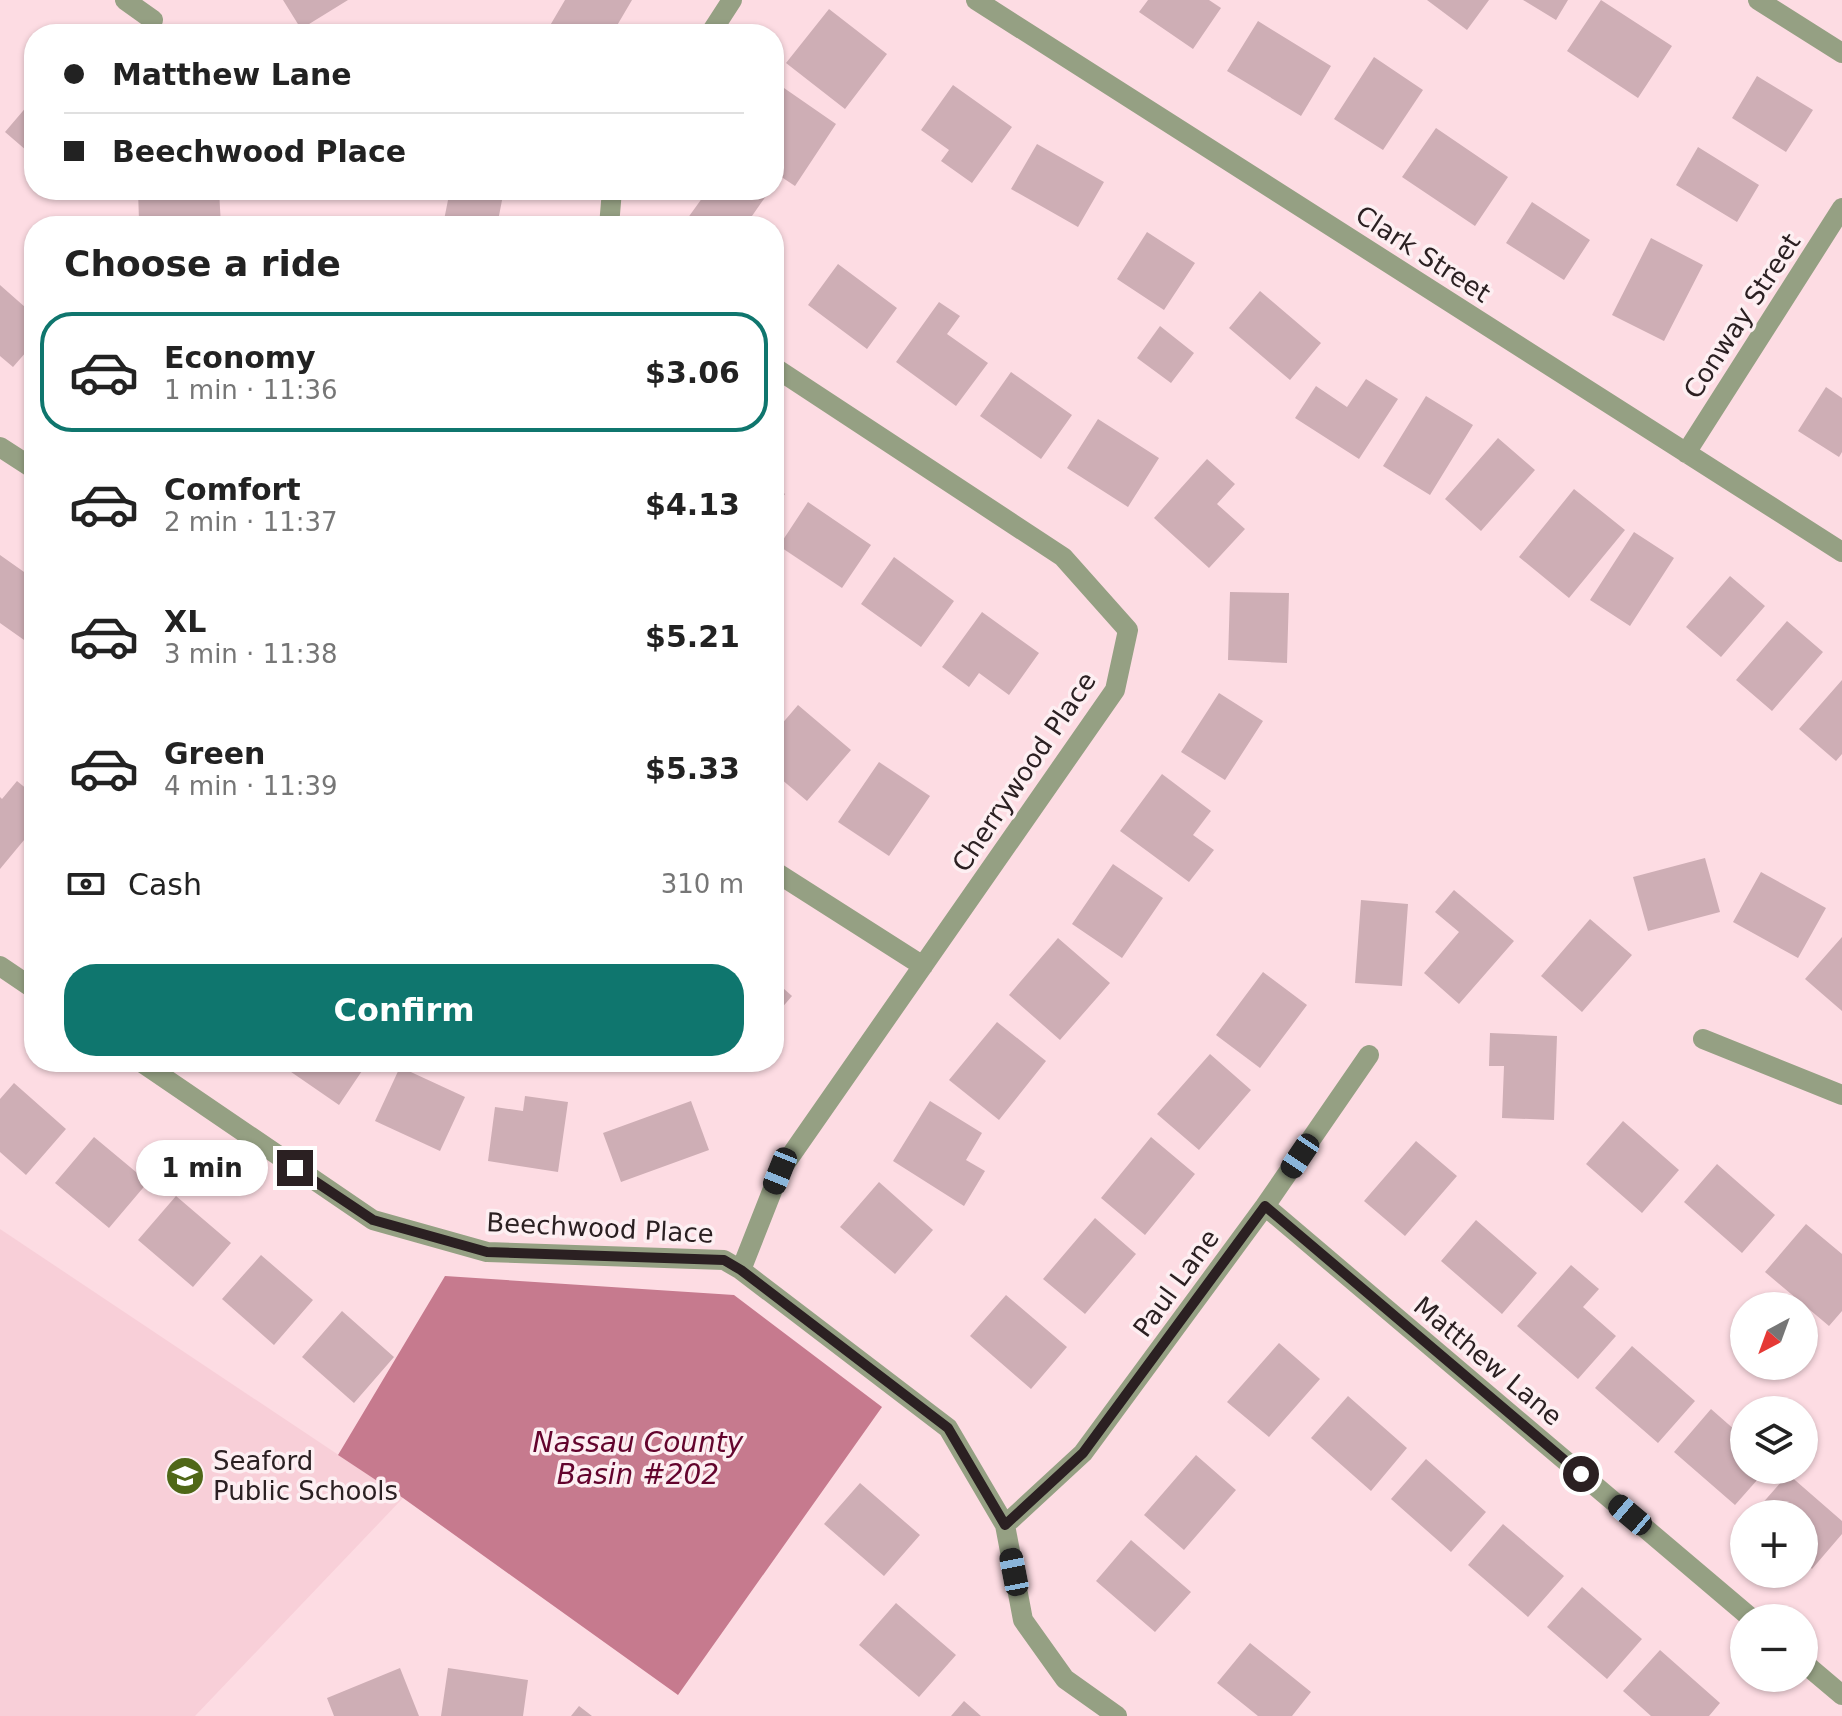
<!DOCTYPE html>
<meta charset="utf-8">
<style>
:root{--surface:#fff;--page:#f6f6f6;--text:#222;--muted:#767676;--line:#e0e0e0;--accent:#0f766e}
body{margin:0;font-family:"DejaVu Sans",sans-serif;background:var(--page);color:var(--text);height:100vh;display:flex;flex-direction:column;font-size:30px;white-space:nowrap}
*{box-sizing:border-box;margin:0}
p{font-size:26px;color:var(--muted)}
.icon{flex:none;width:44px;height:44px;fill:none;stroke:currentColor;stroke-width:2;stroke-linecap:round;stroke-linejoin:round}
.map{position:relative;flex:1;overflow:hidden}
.details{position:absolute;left:24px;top:216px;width:760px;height:856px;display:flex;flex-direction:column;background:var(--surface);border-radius:32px;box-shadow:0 2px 6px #0004}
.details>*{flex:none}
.hud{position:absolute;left:24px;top:24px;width:760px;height:176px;border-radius:32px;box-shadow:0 2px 6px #0004;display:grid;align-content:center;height:176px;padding:0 40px;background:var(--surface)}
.needle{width:52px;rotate:221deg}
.buttons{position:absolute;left:1730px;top:1292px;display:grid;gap:16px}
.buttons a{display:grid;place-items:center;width:88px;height:88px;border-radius:50%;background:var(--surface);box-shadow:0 2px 6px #0004;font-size:40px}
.end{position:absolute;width:36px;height:36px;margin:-18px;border:10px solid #2b2022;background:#fff;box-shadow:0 0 0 4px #fff}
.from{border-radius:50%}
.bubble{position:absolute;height:56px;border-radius:28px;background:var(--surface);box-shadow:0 2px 6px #0004;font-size:26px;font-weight:800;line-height:56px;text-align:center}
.car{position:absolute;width:24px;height:48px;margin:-24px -12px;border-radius:10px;box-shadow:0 0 6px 2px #0007;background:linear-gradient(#222 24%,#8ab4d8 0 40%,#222 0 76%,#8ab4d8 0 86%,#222 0)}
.hud b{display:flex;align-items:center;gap:28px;height:76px;font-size:30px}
.hud b+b{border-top:2px solid var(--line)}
.hud i{width:20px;height:20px;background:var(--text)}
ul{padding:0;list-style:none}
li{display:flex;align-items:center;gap:24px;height:120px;margin:0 16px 12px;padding:0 24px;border:4px solid transparent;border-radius:32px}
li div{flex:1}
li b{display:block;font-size:30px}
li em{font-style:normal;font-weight:800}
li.active{border-color:var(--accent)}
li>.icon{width:72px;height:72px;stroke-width:1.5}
h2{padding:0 40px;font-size:36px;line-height:96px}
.pay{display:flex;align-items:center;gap:20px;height:88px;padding:0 40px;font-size:30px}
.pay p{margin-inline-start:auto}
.cta{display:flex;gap:16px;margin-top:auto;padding:16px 40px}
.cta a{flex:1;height:92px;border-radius:32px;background:var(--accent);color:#fff;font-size:32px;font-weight:800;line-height:92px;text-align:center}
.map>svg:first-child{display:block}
</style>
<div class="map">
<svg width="1842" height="1716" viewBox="0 0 1842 1716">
<rect width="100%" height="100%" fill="#fddce3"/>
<path fill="#f8cfd8" d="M 0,1229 L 403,1498 L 195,1716 L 0,1716 Z"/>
<path fill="#c67a8e" d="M 445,1276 L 734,1295 L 882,1407 L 678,1695 L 403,1498 L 338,1455 Z"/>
<path fill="#ceaeb5" d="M 283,0 L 348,0 L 301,29 Z
M 565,0 L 632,0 L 612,34 L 545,34 Z
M 1148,0 L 1209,0 L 1221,8 L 1193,49 L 1139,12 Z
M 1427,0 L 1489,0 L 1467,30 Z
M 1523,0 L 1568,0 L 1556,20 Z
M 1601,0 L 1672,46 L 1638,98 L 1567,51 Z
M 829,9 L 887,54 L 845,109 L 786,63 Z
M 1258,21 L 1331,66 L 1301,116 L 1227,71 Z
M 1374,57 L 1423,90 L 1383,150 L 1334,119 Z
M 1757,76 L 1813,110 L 1786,152 L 1732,118 Z
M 953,85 L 1012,127 L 972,183 L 941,161 L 949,150 L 921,130 Z
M 784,88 L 836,124 L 795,186 L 774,172 L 774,103 Z
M 34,98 L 34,157 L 5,132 Z
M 1436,128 L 1508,177 L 1475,226 L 1402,177 Z
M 1037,144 L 1104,182 L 1078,227 L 1011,189 Z
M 1698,147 L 1759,185 L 1737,222 L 1676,185 Z
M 138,190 L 219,190 L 221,226 L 171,226 L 171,219 L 139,221 Z
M 450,190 L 504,190 L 497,226 L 473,226 L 444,220 Z
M 708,190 L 758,190 L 766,196 L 745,226 L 682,226 Z
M 1532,202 L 1590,240 L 1564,280 L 1506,243 Z
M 1147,232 L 1195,263 L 1164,310 L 1117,279 Z
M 1651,238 L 1703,265 L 1664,341 L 1612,315 Z
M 838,264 L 897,308 L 867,349 L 808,305 Z
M 0,285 L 34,315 L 34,343 L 13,367 L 0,356 Z
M 1260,291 L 1321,343 L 1290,380 L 1229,328 Z
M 939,302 L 960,316 L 947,334 L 988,363 L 956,406 L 896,362 Z
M 1160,326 L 1194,353 L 1171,383 L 1137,358 Z
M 1011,372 L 1072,415 L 1041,459 L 980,416 Z
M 1366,379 L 1398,399 L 1359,459 L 1295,418 L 1316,386 L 1347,407 Z
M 1826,387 L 1842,398 L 1842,452 L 1839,457 L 1798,431 Z
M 1426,396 L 1473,425 L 1430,495 L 1383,466 Z
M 1098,419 L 1159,458 L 1128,507 L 1067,468 Z
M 1498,438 L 1535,470 L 1481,531 L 1445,499 Z
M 1207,459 L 1235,484 L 1217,504 L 1245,529 L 1209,568 L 1154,518 Z
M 774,486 L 785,494 L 774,509 Z
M 1574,489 L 1625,530 L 1569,598 L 1519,557 Z
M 808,502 L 871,545 L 842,588 L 779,546 Z
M 1634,532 L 1674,558 L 1630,626 L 1590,600 Z
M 0,555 L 34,579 L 34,647 L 0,623 Z
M 894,557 L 954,601 L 921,647 L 861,604 Z
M 1730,576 L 1765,606 L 1721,657 L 1686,627 Z
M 1230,592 L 1289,593 L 1287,663 L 1228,660 Z
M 982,612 L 1039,653 L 1009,695 L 979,673 L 969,687 L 942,667 Z
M 1787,621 L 1823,652 L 1772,711 L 1736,680 Z
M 1842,680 L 1842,754 L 1836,761 L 1799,729 Z
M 1219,693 L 1263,721 L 1225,780 L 1181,752 Z
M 798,705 L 851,750 L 807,801 L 774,773 L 774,733 Z
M 879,762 L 930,796 L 889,856 L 838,822 Z
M 1162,774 L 1211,811 L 1193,835 L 1214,850 L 1189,882 L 1120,831 Z
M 17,781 L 34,795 L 34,828 L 0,869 L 0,797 L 2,799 Z
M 1705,858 L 1720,912 L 1648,931 L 1633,877 Z
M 1113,864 L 1163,898 L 1122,958 L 1072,924 Z
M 1761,872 L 1826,908 L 1798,958 L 1733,922 Z
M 1454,890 L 1514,941 L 1459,1004 L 1424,973 L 1459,932 L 1435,912 Z
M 1361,900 L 1408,904 L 1402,986 L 1355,983 Z
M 1590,919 L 1632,955 L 1582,1012 L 1541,976 Z
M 1842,937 L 1842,1011 L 1805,979 Z
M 1058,938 L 1110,983 L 1060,1040 L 1009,995 Z
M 1263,972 L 1307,1005 L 1260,1068 L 1216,1035 Z
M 774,980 L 792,996 L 774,1017 Z
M 997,1022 L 1046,1061 L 999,1120 L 949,1080 Z
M 1490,1033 L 1557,1036 L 1554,1120 L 1502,1118 L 1504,1066 L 1489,1066 Z
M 1210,1054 L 1251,1090 L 1199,1150 L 1157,1114 Z
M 282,1062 L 368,1062 L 339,1105 L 281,1065 Z
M 400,1067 L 465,1097 L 440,1151 L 375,1121 Z
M 14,1083 L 66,1129 L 26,1175 L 0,1152 L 0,1099 Z
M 525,1096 L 568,1102 L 558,1172 L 488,1161 L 495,1107 L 523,1111 Z
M 691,1101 L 709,1150 L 621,1182 L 603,1133 Z
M 930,1101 L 982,1133 L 966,1160 L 985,1171 L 964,1206 L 893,1161 Z
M 1623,1121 L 1679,1170 L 1642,1213 L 1586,1164 Z
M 94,1137 L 148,1182 L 109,1228 L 55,1183 Z
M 1151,1137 L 1195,1174 L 1145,1235 L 1101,1198 Z
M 1416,1141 L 1457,1176 L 1405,1236 L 1364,1201 Z
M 1717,1164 L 1775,1215 L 1742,1253 L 1684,1202 Z
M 879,1182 L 933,1230 L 895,1274 L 840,1227 Z
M 176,1196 L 231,1243 L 193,1287 L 138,1240 Z
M 1095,1218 L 1136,1254 L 1085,1314 L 1043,1279 Z
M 1476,1220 L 1537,1273 L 1502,1314 L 1441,1261 Z
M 1806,1224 L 1842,1254 L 1842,1311 L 1829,1326 L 1765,1272 Z
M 261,1255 L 313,1300 L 274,1345 L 222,1299 Z
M 1571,1265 L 1599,1289 L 1583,1307 L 1616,1336 L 1578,1379 L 1517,1326 Z
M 1006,1295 L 1067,1347 L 1031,1389 L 970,1336 Z
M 342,1311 L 394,1357 L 354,1403 L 302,1357 Z
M 1279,1343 L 1320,1379 L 1269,1437 L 1227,1402 Z
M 1632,1346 L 1695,1401 L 1658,1443 L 1595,1388 Z
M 1348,1396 L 1407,1448 L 1371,1491 L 1311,1438 Z
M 1711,1409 L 1744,1438 L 1744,1470 L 1766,1470 L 1735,1505 L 1674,1452 Z
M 1196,1455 L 1236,1490 L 1184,1550 L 1144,1515 Z
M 1426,1459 L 1486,1512 L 1451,1552 L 1391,1499 Z
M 1788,1474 L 1842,1521 L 1842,1534 L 1812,1569 L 1804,1561 L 1804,1514 L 1753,1514 Z
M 860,1483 L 920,1535 L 884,1576 L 824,1524 Z
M 1503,1524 L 1564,1576 L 1528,1617 L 1468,1565 Z
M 1131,1540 L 1191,1592 L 1155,1632 L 1096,1581 Z
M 1582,1587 L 1642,1639 L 1607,1679 L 1547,1627 Z
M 896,1603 L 956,1655 L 919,1697 L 859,1645 Z
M 1250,1643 L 1311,1692 L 1292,1716 L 1258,1716 L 1217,1683 Z
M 1660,1650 L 1720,1703 L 1709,1716 L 1651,1716 L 1623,1691 Z
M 400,1668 L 419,1716 L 334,1716 L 327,1698 Z
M 448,1668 L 528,1680 L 523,1716 L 441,1716 Z
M 964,1701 L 981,1716 L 951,1716 Z
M 579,1706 L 592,1716 L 571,1716 Z"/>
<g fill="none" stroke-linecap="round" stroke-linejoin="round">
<path stroke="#95a083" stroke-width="20" d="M 125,0 L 153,20
M 976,0 L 1842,552
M 1758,0 L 1842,53
M 710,34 L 732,0
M 609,226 L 612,190
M 0,447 L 34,469
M 1686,453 L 1842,208
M 774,871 L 923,966
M 0,966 L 34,989
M 1703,1039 L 1842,1095
M 141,1062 L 373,1220 L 487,1252 L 724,1260 L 741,1270 L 948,1428 L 1005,1525 L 1023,1620 L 1065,1679 L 1117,1716
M 1265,1206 L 1751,1618
M 741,1270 L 780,1171 L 1115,690 L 1128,630 L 1063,557 L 774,367
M 1005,1525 L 1083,1453 L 1265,1206 L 1369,1055
M 1804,1663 L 1842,1695"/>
</g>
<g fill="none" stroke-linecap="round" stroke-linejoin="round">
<path stroke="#2b2022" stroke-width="10" d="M 295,1168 L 373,1220 L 487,1252 L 724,1260 L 741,1270 L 948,1428 L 1005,1525 L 1083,1453 L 1265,1206 L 1581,1474"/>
</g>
<defs>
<g id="school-disc" transform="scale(2)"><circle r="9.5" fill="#4f6717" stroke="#fdeff2"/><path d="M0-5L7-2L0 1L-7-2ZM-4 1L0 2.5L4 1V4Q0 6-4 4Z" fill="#fff"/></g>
</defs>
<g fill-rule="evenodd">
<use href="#school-disc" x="185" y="1476"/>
</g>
<g text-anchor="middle" stroke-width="7" stroke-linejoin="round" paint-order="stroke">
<g font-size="26" fill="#2b2022" stroke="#fdeff2">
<text transform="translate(1423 254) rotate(33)" y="9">Clark Street</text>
<text transform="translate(1742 316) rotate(-57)" y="9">Conway Street</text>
<text transform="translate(1024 772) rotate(-56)" y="9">Cherrywood Place</text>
<text transform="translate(600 1228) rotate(3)" y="9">Beechwood Place</text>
<text transform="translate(1176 1283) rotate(-54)" y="9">Paul Lane</text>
<text transform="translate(1488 1361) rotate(40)" y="9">Matthew Lane</text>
</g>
<g font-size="26" fill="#2b2022" stroke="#fdeff2" text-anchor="start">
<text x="213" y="1470">Seaford<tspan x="213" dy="30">Public Schools</tspan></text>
</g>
<g font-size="28" font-style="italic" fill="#63042d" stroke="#fdeff2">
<text x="638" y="1452">Nassau County<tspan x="638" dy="32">Basin #202</tspan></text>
</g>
</g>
</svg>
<div class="buttons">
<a><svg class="needle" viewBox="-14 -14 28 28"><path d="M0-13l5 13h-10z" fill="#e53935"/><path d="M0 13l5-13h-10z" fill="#767676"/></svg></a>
<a><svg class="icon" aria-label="layers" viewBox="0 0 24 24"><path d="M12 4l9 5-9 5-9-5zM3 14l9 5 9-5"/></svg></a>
<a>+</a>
<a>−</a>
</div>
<i class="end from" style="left:1581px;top:1474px"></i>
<i class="end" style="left:295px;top:1168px"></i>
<div class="bubble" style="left:136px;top:1140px;width:132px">1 min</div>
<i class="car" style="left:1300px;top:1156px;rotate:214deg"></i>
<i class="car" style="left:780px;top:1171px;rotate:202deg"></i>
<i class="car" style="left:1630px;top:1515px;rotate:310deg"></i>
<i class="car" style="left:1014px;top:1572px;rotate:349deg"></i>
<div class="hud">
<b><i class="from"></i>Matthew Lane</b>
<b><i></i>Beechwood Place</b>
</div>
<section class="details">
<h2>Choose a ride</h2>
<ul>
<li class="active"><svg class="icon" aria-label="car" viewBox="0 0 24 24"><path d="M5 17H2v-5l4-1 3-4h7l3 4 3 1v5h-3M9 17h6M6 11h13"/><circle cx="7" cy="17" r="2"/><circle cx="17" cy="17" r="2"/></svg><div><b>Economy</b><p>1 min · 11:36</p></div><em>$3.06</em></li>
<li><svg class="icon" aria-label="car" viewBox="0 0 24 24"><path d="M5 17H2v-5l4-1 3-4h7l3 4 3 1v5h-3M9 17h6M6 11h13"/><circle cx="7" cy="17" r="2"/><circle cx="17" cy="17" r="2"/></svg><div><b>Comfort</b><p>2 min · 11:37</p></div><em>$4.13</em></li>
<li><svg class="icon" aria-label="car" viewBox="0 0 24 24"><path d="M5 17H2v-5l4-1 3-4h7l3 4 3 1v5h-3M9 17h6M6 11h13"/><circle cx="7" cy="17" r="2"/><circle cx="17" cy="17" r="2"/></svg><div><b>XL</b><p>3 min · 11:38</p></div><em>$5.21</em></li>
<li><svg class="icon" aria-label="car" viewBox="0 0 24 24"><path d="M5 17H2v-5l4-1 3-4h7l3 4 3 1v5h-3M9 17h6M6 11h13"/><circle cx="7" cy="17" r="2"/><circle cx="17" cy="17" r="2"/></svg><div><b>Green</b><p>4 min · 11:39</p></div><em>$5.33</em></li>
</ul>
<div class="pay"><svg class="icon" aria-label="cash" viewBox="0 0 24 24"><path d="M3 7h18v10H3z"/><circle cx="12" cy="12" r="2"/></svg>Cash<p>310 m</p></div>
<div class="cta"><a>Confirm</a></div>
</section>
</div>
